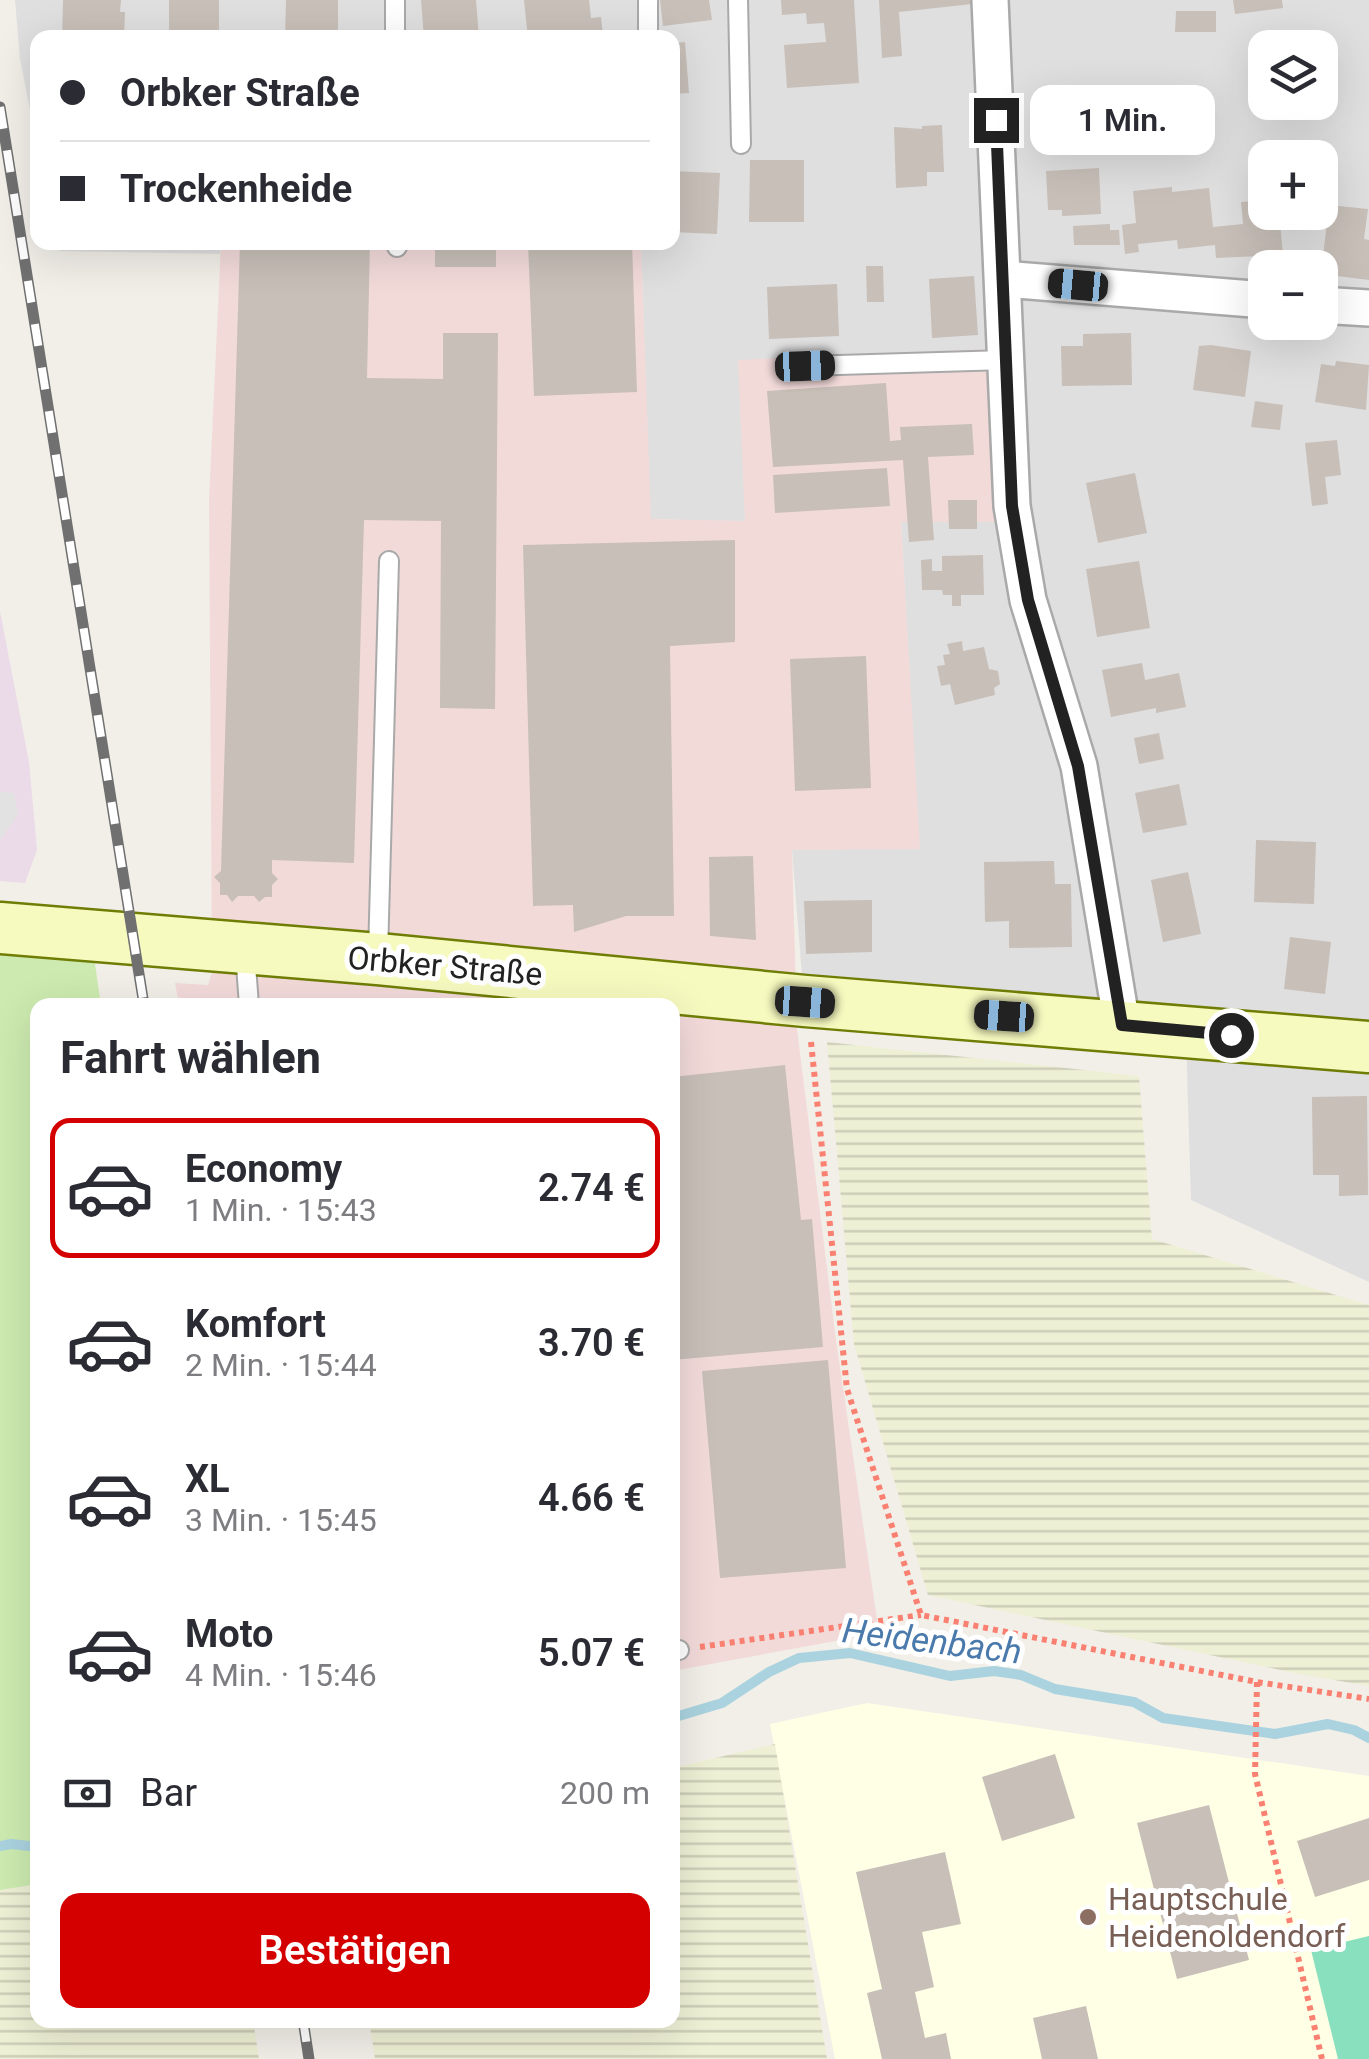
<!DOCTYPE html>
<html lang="de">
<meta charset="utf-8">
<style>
:root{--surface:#fff;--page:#f7f7f7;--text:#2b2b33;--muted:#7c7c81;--line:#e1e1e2;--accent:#d40000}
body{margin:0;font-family:Roboto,sans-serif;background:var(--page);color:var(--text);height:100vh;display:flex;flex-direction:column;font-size:38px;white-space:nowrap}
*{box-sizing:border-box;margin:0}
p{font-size:32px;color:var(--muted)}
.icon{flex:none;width:55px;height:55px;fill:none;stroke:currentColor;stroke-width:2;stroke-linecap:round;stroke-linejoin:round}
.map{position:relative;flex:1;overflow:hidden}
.panel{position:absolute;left:30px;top:998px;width:650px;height:1030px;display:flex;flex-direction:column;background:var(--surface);border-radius:20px;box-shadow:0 10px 40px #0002}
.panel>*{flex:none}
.top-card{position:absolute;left:30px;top:30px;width:650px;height:220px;border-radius:20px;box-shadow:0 10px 40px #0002;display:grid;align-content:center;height:220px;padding:0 30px;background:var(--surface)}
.fabs{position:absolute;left:1248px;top:30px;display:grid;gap:20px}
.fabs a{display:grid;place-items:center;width:90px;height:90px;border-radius:20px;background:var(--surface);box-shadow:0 10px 40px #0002;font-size:50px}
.end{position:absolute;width:45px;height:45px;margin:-22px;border:12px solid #222;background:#fff;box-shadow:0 0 0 5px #fff}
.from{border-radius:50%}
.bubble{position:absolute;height:70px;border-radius:20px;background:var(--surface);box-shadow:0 10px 40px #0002;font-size:32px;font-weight:600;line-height:70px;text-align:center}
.car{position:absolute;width:30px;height:60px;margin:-30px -15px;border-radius:12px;box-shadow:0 0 8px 2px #0007;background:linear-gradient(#222 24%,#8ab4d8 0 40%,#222 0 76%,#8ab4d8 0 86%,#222 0)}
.top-card b{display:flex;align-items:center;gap:35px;height:95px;font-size:38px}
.top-card b+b{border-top:2px solid var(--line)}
.top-card i{width:25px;height:25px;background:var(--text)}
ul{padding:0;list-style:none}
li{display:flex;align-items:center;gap:30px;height:140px;margin:0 20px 15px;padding:0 10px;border:5px solid transparent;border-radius:20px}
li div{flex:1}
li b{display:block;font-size:38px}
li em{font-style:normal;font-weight:600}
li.active{border-color:var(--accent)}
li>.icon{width:90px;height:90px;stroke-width:1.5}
h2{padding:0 30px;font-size:45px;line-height:120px}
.pay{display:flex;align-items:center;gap:25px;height:110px;padding:0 30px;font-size:38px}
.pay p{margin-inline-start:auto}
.action{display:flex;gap:20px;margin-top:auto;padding:20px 30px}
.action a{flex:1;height:115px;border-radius:20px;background:var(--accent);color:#fff;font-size:40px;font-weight:600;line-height:115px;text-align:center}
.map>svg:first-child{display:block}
</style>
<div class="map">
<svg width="1369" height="2059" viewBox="0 0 1369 2059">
<defs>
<pattern id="farmland-rules" width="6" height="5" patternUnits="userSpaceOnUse" patternTransform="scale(2.5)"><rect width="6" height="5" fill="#eef0d5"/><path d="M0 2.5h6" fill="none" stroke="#ccceb7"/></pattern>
</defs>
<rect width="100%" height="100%" fill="#f2efe9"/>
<path fill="#e0dfdf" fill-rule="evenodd" d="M 15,0 L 1369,0 L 1369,1282 L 1191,1200 L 1185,1007 L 803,989 L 792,850 L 919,848 L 901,522 L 997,522 L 988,350 L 745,522 L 650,519 L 641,243 L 672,242 L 672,38 L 38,38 L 37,146 L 20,59 ZM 1265,48 L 1320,48 L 1320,102 L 1265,102 ZM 1265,158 L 1320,158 L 1320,212 L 1265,212 ZM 1265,268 L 1320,268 L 1320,322 L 1265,322 Z
M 58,243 L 221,243 L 220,254 L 60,251 Z"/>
<path fill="#f2dad9" d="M 221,243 L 641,243 L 651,519 L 745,521 L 738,360 L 988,349 L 997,522 L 901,522 L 920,849 L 792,850 L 797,1029 L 836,1340 L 879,1633 L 673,1671 L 672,1005 L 179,1005 L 175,983 L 208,985 L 212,972 L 209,500 Z"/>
<path fill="#ebdbe8" d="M 0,611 L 29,762 L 37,850 L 25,883 L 0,881 Z"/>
<path fill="#ffffe5" d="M 867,1703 L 1369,1776 L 1369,2059 L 835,2059 L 770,1724 Z"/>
<path fill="url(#farmland-rules)" d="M 827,1042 L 1139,1076 L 1152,1239 L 1369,1305 L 1369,1686 L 1299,1674 L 928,1595 L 854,1344 Z
M 775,1744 L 827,2059 L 375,2059 L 369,2020 L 672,2020 L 673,1768 Z
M 37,1884 L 38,2020 L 253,2020 L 259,2059 L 0,2059 L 0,1890 Z"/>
<path fill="#cdebb0" d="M 0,950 L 94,957 L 101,1005 L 38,1005 L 38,1884 L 0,1890 Z"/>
<path fill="#88e0be" d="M 1369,1936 L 1369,2059 L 1338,2059 L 1311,1950 Z"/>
<path fill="#e2e2e2" d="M 0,792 L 14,793 L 18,815 L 0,840 Z"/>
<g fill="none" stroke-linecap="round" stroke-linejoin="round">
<path stroke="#aad3df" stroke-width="10" d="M 672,1718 L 722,1703 L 769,1672 L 799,1658 L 850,1653 L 950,1676 L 994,1671 L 1021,1675 L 1055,1689 L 1134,1702 L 1163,1718 L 1275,1734 L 1328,1724 L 1354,1730 L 1369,1738
M 0,1846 L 11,1844 L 38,1847"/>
</g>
<path fill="#c7bfb8" d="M 63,0 L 121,0 L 120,12 L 125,12 L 124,38 L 62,38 Z
M 169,0 L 219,0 L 219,38 L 169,38 Z
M 286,0 L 338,0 L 338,38 L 285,38 Z
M 421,0 L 476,0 L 479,38 L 424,38 Z
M 524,0 L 589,0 L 591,18 L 601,17 L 603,35 L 528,38 Z
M 660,0 L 709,0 L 712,20 L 663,26 Z
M 781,0 L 854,0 L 859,83 L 787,88 L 784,45 L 826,42 L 824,23 L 807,24 L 806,13 L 782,15 Z
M 879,0 L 972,0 L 972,4 L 899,12 L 902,56 L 882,58 Z
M 1233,0 L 1282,0 L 1283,8 L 1235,14 Z
M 1176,11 L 1216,11 L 1216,32 L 1175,32 Z
M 685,42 L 689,93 L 672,94 L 672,43 Z
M 32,59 L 38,59 L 38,82 L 35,82 Z
M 942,125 L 944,172 L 927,172 L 927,186 L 896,188 L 894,127 L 922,129 L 922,126 Z
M 750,160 L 804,160 L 804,222 L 749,222 Z
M 1099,168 L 1101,214 L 1062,216 L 1062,210 L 1048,210 L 1046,171 Z
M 672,171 L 720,173 L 717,234 L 672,232 Z
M 1172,187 L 1172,192 L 1209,188 L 1213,227 L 1243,224 L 1241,202 L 1265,200 L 1265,212 L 1279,212 L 1283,255 L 1216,258 L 1215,245 L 1178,249 L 1177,240 L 1138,244 L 1139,252 L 1125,254 L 1122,225 L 1136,223 L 1133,191 Z
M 1329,205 L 1368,209 L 1364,239 L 1369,240 L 1369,280 L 1321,274 Z
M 1110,224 L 1110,230 L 1119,230 L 1120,245 L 1074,245 L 1073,226 Z
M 240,242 L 370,242 L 367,378 L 443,379 L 443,333 L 498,333 L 495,709 L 440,708 L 441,521 L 364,520 L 354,863 L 272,860 L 272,873 L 278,879 L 272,885 L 272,897 L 265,897 L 259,902 L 254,896 L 238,896 L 232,902 L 227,895 L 220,895 L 220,883 L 214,877 L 221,871 Z
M 435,242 L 496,242 L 496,267 L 435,267 Z
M 528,242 L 632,242 L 637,392 L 534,396 Z
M 866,266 L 883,266 L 884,302 L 867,302 Z
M 974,276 L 978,335 L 932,338 L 929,279 Z
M 837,284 L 839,336 L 769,339 L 767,287 Z
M 1131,333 L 1132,385 L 1062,386 L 1061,346 L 1083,346 L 1083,334 Z
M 1211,345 L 1251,351 L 1245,397 L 1193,390 L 1199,346 Z
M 1336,361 L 1369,365 L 1366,410 L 1315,402 L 1321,364 L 1335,366 Z
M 886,383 L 890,441 L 901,440 L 900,427 L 972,424 L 974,455 L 928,457 L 934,540 L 909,542 L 903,460 L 773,467 L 767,391 Z
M 1255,401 L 1283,405 L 1280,430 L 1251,427 Z
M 1337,440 L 1341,475 L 1325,477 L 1328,504 L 1312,506 L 1305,443 Z
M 887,468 L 890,506 L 775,513 L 773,475 Z
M 1135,473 L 1147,533 L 1098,543 L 1086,483 Z
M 948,500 L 977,500 L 977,529 L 949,529 Z
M 735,540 L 735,642 L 670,646 L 674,916 L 626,916 L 574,932 L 573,905 L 533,906 L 523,545 Z
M 983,555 L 984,595 L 961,595 L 961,606 L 952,606 L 952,595 L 943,595 L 942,590 L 922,590 L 921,560 L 932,559 L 932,571 L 942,571 L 942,556 Z
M 1139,561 L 1150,628 L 1097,637 L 1086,569 Z
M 962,641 L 963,651 L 984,647 L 989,669 L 998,671 L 1000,684 L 994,688 L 995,695 L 955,705 L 950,684 L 941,686 L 937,666 L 945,665 L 943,655 L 950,654 L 947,644 Z
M 866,656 L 871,788 L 795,791 L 790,659 Z
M 1142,663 L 1145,680 L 1179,673 L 1186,707 L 1156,713 L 1156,708 L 1111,717 L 1102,670 Z
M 1159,733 L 1164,759 L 1139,764 L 1134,738 Z
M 1179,784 L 1187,825 L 1143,833 L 1135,793 Z
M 1256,840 L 1316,842 L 1314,904 L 1254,902 Z
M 753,856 L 756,940 L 710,936 L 709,857 Z
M 1054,861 L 1055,884 L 1071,884 L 1072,947 L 1009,948 L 1009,921 L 985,922 L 984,862 Z
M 1188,872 L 1201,934 L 1163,942 L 1151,880 Z
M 872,900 L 872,952 L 806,954 L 804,901 Z
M 1290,937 L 1331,942 L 1325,994 L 1284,989 Z
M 785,1065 L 801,1220 L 812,1219 L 823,1347 L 672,1360 L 672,1077 Z
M 1367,1096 L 1368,1195 L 1339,1196 L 1339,1175 L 1313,1175 L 1312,1097 Z
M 828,1360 L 846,1568 L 720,1578 L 702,1371 Z
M 1055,1754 L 1075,1818 L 1002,1841 L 982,1777 Z
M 1209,1805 L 1249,1960 L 1177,1979 L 1137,1823 Z
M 1369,1818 L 1369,1880 L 1315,1897 L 1297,1841 Z
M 945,1852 L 961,1924 L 922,1932 L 934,1987 L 915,1992 L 925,2038 L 946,2033 L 951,2059 L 882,2059 L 867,1993 L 882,1989 L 856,1872 Z
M 1086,2006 L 1098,2059 L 1042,2059 L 1033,2018 Z"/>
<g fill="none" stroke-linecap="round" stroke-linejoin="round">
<g stroke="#a9a9a9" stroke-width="22">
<path id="lane" d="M 395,0 L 395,38
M 648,0 L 648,38
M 738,0 L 741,144
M 397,242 L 397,247
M 805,366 L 1006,360
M 245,953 L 249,1005
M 378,954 L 389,561
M 672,1651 L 679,1650"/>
</g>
<g stroke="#a9a9a9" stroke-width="40">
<path id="street" d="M 990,0 L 1012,506 L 1028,600 L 1079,766 L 1122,1025
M 1003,279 L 1265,300
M 1320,305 L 1369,308"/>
</g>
<g stroke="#707d05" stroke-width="55">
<path id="secondary" d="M 0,928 L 378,959 L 805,1001 L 1369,1047"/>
</g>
<path stroke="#fa8072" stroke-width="6" stroke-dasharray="5 5" stroke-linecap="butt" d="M 811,1042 L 847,1389 L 921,1615 L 1257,1682 L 1369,1699
M 700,1647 L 921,1615
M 1257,1682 L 1255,1774 L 1322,2059"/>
<use href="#lane" stroke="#fff" stroke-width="18"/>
<use href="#street" stroke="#fff" stroke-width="35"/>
<use href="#secondary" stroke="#f7fabf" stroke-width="50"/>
<g stroke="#707070" stroke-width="11">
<path id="rail" d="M 0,107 L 144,1005
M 303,2020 L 309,2059"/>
</g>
<use href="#rail" stroke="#fff" stroke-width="8" stroke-dasharray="22" stroke-linecap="butt"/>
</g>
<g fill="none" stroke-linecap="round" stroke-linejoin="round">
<path stroke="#222" stroke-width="12" d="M 996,120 L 1012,506 L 1028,600 L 1078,766 L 1122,1025 L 1231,1035"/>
</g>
<circle fill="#8d6e63" stroke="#fff" stroke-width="4" cx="1088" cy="1917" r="10"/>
<g text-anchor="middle" stroke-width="10" stroke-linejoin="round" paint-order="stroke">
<g font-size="32" fill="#222" stroke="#fff">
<text transform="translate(445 966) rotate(5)" y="11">Orbker Straße</text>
</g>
<g font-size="32" fill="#785e54" stroke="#fff" text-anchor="start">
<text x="1108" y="1910">Hauptschule<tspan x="1108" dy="37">Heidenoldendorf</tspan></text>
</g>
<g font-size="35" font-style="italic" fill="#4a7aab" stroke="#fff">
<text transform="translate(932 1641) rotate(7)" y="12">Heidenbach</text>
</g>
</g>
</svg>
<div class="fabs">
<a><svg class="icon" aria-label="layers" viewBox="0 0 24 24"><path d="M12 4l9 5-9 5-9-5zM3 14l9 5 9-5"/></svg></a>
<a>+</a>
<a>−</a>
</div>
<i class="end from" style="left:1231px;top:1035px"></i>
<i class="end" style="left:996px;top:120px"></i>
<div class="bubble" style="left:1030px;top:85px;width:185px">1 Min.</div>
<i class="car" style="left:1078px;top:285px;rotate:275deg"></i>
<i class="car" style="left:805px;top:366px;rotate:88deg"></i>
<i class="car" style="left:805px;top:1002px;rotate:94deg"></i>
<i class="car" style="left:1004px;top:1016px;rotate:274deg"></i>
<div class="top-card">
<b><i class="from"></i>Orbker Straße</b>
<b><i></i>Trockenheide</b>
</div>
<section class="panel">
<h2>Fahrt wählen</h2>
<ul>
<li class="active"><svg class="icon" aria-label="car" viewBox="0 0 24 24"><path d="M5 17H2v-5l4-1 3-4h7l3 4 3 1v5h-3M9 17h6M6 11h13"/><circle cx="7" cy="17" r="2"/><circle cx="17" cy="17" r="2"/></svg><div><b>Economy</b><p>1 Min. · 15:43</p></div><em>2.74 €</em></li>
<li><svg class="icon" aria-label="car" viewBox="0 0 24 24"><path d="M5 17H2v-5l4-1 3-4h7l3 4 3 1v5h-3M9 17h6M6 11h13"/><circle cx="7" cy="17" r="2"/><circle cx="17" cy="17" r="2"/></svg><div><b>Komfort</b><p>2 Min. · 15:44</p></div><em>3.70 €</em></li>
<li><svg class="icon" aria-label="car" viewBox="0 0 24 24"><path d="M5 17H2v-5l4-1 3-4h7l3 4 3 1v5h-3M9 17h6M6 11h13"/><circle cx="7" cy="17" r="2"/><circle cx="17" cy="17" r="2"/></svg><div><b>XL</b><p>3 Min. · 15:45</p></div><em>4.66 €</em></li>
<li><svg class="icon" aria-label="car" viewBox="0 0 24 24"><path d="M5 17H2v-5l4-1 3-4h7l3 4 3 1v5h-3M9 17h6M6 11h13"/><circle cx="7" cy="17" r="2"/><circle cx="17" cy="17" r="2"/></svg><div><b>Moto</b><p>4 Min. · 15:46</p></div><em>5.07 €</em></li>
</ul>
<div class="pay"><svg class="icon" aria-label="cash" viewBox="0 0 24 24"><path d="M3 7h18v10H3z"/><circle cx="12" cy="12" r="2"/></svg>Bar<p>200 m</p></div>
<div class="action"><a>Bestätigen</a></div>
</section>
</div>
